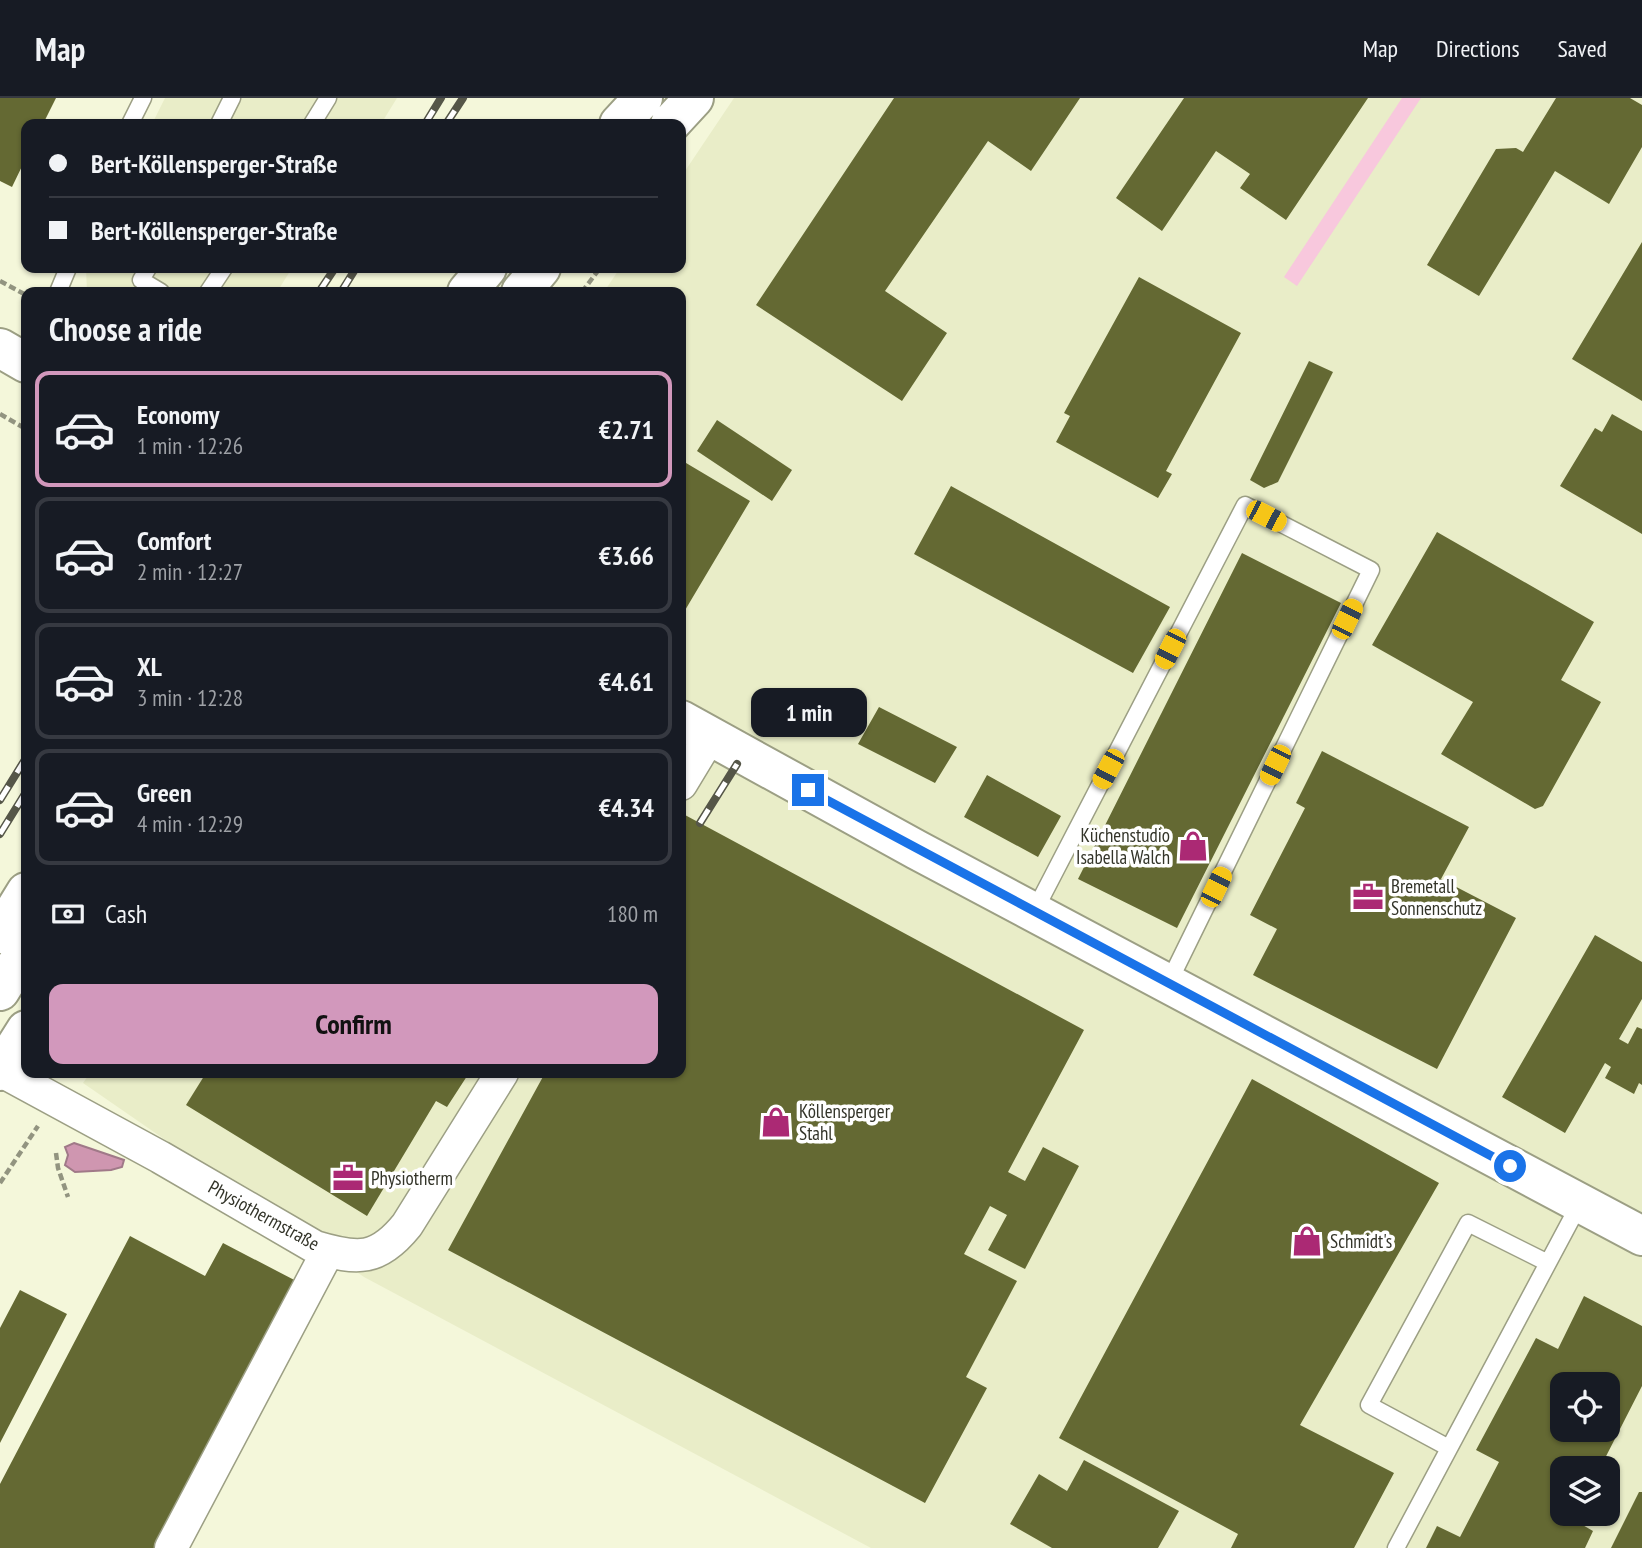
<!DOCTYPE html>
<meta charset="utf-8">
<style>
:root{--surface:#171b24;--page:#242831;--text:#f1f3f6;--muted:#9ea1a6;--line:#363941;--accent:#d298bc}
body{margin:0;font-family:"PT Sans Narrow",sans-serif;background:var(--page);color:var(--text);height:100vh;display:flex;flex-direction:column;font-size:26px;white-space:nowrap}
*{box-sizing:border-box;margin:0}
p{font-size:23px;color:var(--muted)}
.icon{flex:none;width:38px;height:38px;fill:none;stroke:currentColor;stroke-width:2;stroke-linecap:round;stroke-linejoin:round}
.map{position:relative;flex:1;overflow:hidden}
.sheet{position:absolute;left:21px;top:189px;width:665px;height:791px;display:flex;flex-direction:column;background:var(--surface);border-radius:14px;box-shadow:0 2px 5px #0004}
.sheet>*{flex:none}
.hud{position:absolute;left:21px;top:21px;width:665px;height:154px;border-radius:14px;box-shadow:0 2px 5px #0004;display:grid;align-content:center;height:154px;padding:0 28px;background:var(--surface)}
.fabs{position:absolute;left:1550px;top:1274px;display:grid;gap:14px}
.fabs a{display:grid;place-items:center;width:70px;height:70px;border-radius:14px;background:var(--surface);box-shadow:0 2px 5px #0004;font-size:35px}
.end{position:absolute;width:32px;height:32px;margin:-16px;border:9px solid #1a73e8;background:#fff;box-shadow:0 0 0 4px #fff}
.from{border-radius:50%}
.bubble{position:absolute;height:49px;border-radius:14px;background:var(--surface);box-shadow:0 2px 5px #0004;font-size:23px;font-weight:800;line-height:49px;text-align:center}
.car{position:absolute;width:21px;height:42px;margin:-21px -10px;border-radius:9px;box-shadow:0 0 5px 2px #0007;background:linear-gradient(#f5c518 24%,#345 0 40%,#f5c518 0 76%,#345 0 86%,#f5c518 0)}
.hud b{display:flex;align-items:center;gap:24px;height:66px;font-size:26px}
.hud b+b{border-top:2px solid var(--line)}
.hud i{width:18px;height:18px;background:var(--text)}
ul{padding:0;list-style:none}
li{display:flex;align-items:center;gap:21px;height:116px;margin:0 14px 10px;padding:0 14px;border:4px solid var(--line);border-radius:14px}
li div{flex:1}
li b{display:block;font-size:26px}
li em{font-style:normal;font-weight:800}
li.on{border-color:var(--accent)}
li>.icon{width:63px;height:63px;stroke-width:1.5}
h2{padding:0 28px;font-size:32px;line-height:84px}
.pay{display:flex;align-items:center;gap:18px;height:77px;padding:0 28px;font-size:26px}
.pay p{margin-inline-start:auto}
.button{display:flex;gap:14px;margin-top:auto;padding:14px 28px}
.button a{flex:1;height:80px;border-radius:14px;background:var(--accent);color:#111;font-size:28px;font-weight:800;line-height:80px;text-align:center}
header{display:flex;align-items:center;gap:42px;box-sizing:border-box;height:98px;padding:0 35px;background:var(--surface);border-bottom:2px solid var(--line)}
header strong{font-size:33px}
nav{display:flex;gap:38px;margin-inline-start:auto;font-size:24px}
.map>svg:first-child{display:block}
</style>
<header>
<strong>Map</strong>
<nav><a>Map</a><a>Directions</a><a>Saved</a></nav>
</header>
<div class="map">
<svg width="1642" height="1450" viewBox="0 0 1642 1450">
<rect width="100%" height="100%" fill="#f4f7da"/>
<path fill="#e9edc8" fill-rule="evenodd" d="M 165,0 L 397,0 L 381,26 L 152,26 Z
M 734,0 L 1642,0 L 1642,1450 L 871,1450 L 364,1179 L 83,985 L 90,975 L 681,975 L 681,194 L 604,194 L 620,170 L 681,170 L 681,79 ZM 1563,1286 L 1608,1286 L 1608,1332 L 1563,1332 ZM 1563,1370 L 1608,1370 L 1608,1416 L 1563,1416 Z
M 86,170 L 292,170 L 277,194 L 87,194 Z"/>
<path fill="#f8c8dd" d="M 1402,0 L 1421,0 L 1297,188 L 1284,179 Z"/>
<path fill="#cf96b0" stroke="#a07988" stroke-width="2" d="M 74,1045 L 124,1062 L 122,1069 L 111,1072 L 75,1074 L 65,1067 L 68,1057 L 65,1049 Z"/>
<path fill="#646933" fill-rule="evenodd" d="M 0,0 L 56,0 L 43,26 L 26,26 L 26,60 L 12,89 L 0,83 Z
M 894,0 L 1080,0 L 1031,73 L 988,43 L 885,193 L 947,235 L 902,303 L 756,207 Z
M 1184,0 L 1368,0 L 1286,122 L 1240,90 L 1250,76 L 1216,53 L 1162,133 L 1116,100 Z
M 1556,0 L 1630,0 L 1642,7 L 1642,49 L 1609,106 L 1555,73 L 1479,198 L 1427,167 L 1496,51 L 1516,50 L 1523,54 Z
M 1642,144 L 1642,303 L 1572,261 Z
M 1139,179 L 1241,235 L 1166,373 L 1172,376 L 1158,400 L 1056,344 L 1070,318 L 1064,315 Z
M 1309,263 L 1333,274 L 1278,384 L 1264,390 L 1250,382 Z
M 1612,316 L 1642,333 L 1642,436 L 1560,388 L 1595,330 L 1602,334 Z
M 717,322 L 792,372 L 772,403 L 697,353 Z
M 681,362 L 750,403 L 681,519 Z
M 951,388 L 1170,509 L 1133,575 L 914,456 Z
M 1437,434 L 1594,524 L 1561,582 L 1601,604 L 1543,708 L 1535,711 L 1441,656 L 1473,604 L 1372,547 Z
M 1242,455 L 1341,505 L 1177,830 L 1078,781 Z
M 879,609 L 957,649 L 935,685 L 858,646 Z
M 1322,653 L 1469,729 L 1441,781 L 1516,820 L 1437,971 L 1253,877 L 1277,831 L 1250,817 L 1305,710 L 1296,705 Z
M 987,677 L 1061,718 L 1038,759 L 964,719 Z
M 685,717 L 1084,932 L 1008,1074 L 1025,1083 L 1043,1049 L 1079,1068 L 1025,1171 L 988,1152 L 1007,1117 L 990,1108 L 964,1156 L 1017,1183 L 966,1279 L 987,1290 L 925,1405 L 448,1152 L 545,975 L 681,975 L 681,725 Z
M 1595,837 L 1642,864 L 1642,901 L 1619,941 L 1628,946 L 1637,929 L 1642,931 L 1642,987 L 1639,985 L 1634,996 L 1605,980 L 1611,969 L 1605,965 L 1565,1035 L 1502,999 Z
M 206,975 L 469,975 L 447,1009 L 436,1003 L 367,1118 L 186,1007 Z
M 1252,981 L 1439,1085 L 1300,1327 L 1394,1375 L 1354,1450 L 1231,1450 L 1238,1436 L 1059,1340 Z
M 130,1138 L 205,1178 L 223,1145 L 302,1186 L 163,1450 L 0,1450 L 0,1386 Z
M 20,1192 L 67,1216 L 0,1345 L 0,1230 Z
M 1584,1198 L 1642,1228 L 1642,1288 L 1600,1370 L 1563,1370 L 1563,1416 L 1577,1416 L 1574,1422 L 1593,1433 L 1585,1450 L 1426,1450 L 1437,1428 L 1460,1439 L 1499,1364 L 1476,1352 L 1536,1240 L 1558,1251 ZM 1563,1286 L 1608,1286 L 1608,1332 L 1563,1332 Z
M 1084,1362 L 1179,1413 L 1158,1450 L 1052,1450 L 1010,1426 L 1039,1376 L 1067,1393 Z
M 1639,1394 L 1642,1394 L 1642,1450 L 1611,1450 Z"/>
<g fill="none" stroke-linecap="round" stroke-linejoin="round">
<g stroke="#9c9f84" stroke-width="19">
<path id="service" d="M 130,26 L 143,0
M 219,26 L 232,0
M 312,26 L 328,0
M 148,170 L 141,182 L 161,194
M 58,194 L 68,170
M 208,194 L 224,170
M 1034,814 L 1245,407 L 1371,472 L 1168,886
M 1449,1350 L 1369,1307 L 1468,1125 L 1548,1165
M 1396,1450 L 1580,1105"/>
</g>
<g stroke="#9c9f84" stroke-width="35">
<path id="minor" d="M 681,686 L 710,638
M 0,972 L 160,1059 L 315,1149 C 358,1162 378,1163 407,1127 L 502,975
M 171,1450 L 328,1153"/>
</g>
<g stroke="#9c9f84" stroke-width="42">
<path id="tertiary" d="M 0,250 L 26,265
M 681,622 L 917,752 L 1642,1138"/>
</g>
<g stroke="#9c9f84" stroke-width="42">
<path id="primary" d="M 619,26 L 643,0
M 670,26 L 694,0
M 467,194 L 487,170
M 521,194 L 541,170
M 0,836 L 26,794
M 0,893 L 26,851
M 0,973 L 26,932"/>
</g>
<path stroke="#929480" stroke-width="4.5" stroke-dasharray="7 3.5" stroke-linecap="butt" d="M 0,183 L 26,197
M 582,194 L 600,170
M 0,316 L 26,331
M 56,1055 L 58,1070 L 68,1099
M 0,1085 L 38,1028"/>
<use href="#service" stroke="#fff" stroke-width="16"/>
<use href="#minor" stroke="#fff" stroke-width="32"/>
<use href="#tertiary" stroke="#fff" stroke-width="38"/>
<use href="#primary" stroke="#fff" stroke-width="38"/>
<g stroke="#555648" stroke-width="8">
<path id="rail" d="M 425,26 L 441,0
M 446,26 L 463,0
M 319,194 L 335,170
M 341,194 L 356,170
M 0,702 L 26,660
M 700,725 L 737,666
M 0,736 L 26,694"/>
</g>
<use href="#rail" stroke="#fff" stroke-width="5" stroke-dasharray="16" stroke-linecap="butt"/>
</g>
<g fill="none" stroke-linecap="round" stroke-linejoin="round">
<path stroke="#1a73e8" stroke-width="9" d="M 808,692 L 1510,1068"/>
</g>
<defs>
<g id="shop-bare" transform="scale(2.415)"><path d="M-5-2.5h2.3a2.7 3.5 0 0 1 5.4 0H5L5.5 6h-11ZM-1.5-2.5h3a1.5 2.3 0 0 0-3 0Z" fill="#ab2974" stroke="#fff" stroke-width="2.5" paint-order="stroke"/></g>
<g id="office-bare" transform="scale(2.415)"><path d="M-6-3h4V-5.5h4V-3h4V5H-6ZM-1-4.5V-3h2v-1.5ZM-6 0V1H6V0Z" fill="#ab2974" stroke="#fff" stroke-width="2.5" paint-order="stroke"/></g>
</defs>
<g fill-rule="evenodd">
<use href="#shop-bare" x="1193" y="748"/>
<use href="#office-bare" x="1368" y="799"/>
<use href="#shop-bare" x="776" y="1024"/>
<use href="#office-bare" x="348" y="1080"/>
<use href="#shop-bare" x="1307" y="1143"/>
</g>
<g text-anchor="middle" stroke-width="7" stroke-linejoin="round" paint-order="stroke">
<g font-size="19" fill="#333429" stroke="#fff" text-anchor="start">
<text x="1170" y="744" text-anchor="end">Küchenstudio<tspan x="1170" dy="22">Isabella Walch</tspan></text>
<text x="1391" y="795">Bremetall<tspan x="1391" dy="22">Sonnenschutz</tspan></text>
<text x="799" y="1020">Köllensperger<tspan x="799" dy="22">Stahl</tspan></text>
<text x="371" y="1087">Physiotherm</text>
<text x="1330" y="1150">Schmidt's</text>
</g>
<g font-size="19" fill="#333429" stroke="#fff">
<text transform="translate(264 1117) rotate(29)" y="7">Physiothermstraße</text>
</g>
</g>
</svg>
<div class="fabs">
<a><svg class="icon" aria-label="locate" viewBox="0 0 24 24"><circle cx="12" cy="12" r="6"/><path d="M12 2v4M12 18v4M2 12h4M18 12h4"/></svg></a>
<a><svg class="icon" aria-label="layers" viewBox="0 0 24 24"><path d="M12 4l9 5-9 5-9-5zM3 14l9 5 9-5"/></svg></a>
</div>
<i class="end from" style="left:1510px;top:1068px"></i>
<i class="end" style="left:808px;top:692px"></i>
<div class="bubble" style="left:751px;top:590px;width:116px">1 min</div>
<i class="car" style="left:1266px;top:418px;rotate:117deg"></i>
<i class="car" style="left:1347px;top:521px;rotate:26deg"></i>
<i class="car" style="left:1170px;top:551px;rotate:207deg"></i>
<i class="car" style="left:1275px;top:667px;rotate:206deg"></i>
<i class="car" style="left:1108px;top:671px;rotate:208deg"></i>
<i class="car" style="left:1216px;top:789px;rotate:26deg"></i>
<div class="hud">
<b><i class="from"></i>Bert-Köllensperger-Straße</b>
<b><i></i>Bert-Köllensperger-Straße</b>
</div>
<section class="sheet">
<h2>Choose a ride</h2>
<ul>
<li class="on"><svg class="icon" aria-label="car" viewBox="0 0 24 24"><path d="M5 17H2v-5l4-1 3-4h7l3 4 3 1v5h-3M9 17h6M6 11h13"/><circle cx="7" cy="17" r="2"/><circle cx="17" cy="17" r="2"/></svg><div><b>Economy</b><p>1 min · 12:26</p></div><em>€2.71</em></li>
<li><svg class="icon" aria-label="car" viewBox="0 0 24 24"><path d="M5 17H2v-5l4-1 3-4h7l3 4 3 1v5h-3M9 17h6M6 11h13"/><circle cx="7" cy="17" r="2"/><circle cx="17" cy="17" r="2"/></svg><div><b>Comfort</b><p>2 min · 12:27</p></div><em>€3.66</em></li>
<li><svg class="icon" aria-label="car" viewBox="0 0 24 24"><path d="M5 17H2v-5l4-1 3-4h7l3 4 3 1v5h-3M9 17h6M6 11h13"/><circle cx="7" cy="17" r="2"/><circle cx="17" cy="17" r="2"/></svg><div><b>XL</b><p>3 min · 12:28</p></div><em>€4.61</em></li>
<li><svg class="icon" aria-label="car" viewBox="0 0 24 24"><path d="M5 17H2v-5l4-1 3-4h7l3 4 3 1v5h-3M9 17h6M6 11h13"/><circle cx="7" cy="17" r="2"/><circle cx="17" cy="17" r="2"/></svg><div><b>Green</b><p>4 min · 12:29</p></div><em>€4.34</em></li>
</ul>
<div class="pay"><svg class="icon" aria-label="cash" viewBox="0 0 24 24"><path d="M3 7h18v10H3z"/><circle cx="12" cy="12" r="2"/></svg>Cash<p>180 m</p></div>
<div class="button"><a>Confirm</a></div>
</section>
</div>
